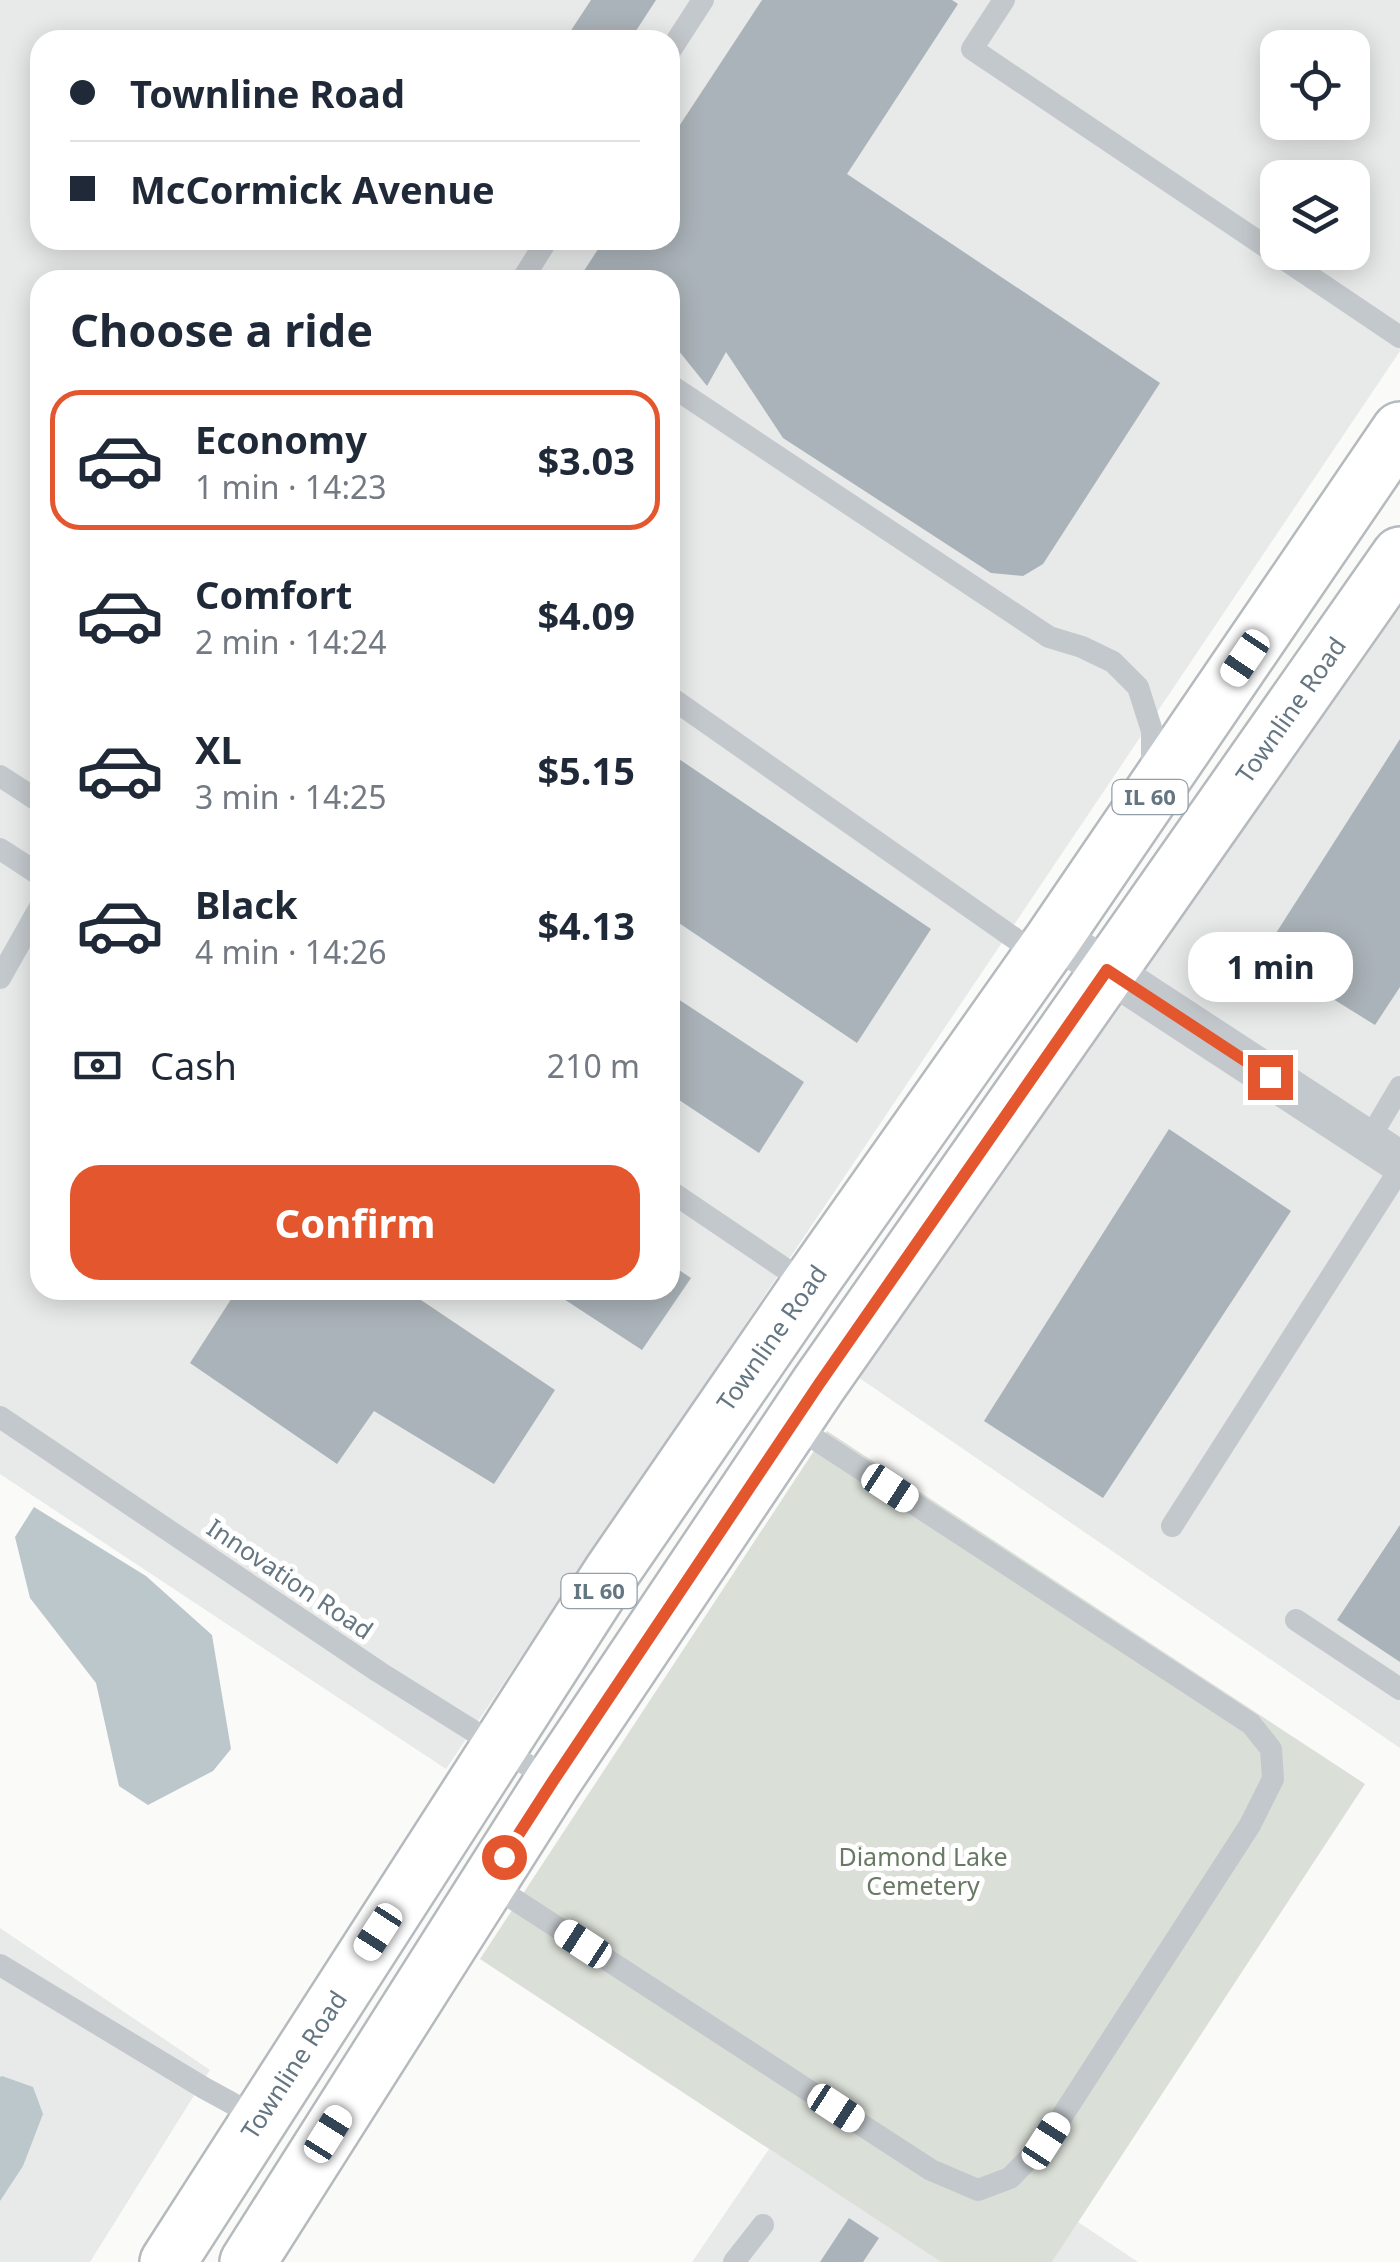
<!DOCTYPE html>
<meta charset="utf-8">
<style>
:root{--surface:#fff;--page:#f6f6f7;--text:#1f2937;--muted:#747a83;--line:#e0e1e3;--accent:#e4572e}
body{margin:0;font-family:"Noto Sans",sans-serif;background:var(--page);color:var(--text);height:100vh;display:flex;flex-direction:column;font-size:38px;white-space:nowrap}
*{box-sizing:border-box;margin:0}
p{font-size:32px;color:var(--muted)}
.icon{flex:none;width:55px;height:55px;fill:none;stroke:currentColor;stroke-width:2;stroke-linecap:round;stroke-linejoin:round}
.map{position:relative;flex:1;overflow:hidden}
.details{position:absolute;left:30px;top:270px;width:650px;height:1030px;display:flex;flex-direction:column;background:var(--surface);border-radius:30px;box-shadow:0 5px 25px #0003}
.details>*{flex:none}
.top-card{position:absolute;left:30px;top:30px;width:650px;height:220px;border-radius:30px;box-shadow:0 5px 25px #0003;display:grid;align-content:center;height:220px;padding:0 40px;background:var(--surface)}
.controls{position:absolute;left:1260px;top:30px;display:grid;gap:20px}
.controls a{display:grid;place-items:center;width:110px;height:110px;border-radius:20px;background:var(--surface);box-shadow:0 5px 25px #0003;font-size:50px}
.end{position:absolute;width:45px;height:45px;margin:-22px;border:12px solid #e4572e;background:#fff;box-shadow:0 0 0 5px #fff}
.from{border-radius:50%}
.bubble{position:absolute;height:70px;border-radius:30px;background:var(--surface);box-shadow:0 5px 25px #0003;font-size:32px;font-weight:700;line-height:70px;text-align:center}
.car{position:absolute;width:30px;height:60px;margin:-30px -15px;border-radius:12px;box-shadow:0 0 8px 2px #0007;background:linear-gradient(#fff 24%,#345 0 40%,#fff 0 76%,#345 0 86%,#fff 0)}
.top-card b{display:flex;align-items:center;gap:35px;height:95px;font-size:38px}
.top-card b+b{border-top:2px solid var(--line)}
.top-card i{width:25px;height:25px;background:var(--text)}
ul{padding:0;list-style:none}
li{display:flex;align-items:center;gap:30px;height:140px;margin:0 20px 15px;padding:0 20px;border:5px solid transparent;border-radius:30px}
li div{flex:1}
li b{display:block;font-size:38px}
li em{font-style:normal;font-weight:700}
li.active{border-color:var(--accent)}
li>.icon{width:90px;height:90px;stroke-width:1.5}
h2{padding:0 40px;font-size:45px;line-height:120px}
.pay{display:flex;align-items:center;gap:25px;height:110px;padding:0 40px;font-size:38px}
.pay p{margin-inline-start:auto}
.primary-button{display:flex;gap:20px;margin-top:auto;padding:20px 40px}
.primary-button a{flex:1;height:115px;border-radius:30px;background:var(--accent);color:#fff;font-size:40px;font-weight:700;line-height:115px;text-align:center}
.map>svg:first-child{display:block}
</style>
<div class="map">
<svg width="1400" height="2262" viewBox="0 0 1400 2262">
<rect width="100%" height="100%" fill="#fafaf8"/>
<path fill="#e8e9e9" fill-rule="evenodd" d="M 0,0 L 1400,0 L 1400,351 L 446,1769 L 0,1474 ZM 40,40 L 670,40 L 670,240 L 40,240 ZM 1278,48 L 1352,48 L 1352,122 L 1278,122 ZM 1278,178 L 1352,178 L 1352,252 L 1278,252 ZM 40,280 L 670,280 L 670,1290 L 40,1290 Z
M 1400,605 L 1400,1748 L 852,1373 Z
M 0,1928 L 210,2070 L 90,2262 L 0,2262 Z
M 769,2149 L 941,2262 L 692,2262 Z
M 1078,2222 L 1138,2262 L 1052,2262 Z"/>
<path fill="#dadfd7" d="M 827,1431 L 1365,1784 L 1052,2262 L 941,2262 L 480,1959 Z"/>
<path fill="#bbc7cb" d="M 34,1507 L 146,1576 L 212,1635 L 231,1749 L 213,1771 L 148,1805 L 119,1786 L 96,1683 L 30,1598 L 15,1537 Z
M 2,2076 L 33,2087 L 43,2114 L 23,2166 L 0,2201 L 0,2077 Z"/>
<path fill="#aab3b9" d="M 591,0 L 656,0 L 630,40 L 554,40 L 559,33 L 566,38 Z
M 762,0 L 952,0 L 958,4 L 847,174 L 1160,383 L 1043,564 L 1023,576 L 991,573 L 783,438 L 726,352 L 707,386 L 670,340 L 670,280 L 578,280 L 604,240 L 670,240 L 670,140 Z
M 1400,739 L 1400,987 L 1375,1025 L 1262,955 Z
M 670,753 L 931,929 L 857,1043 L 670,917 Z
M 678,999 L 804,1082 L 759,1153 L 670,1094 L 670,1011 Z
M 1169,1129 L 1291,1211 L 1103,1498 L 984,1421 Z
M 670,1264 L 691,1278 L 642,1350 L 550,1290 L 670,1290 Z
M 237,1290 L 406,1290 L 555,1390 L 494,1484 L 374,1411 L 337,1464 L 190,1363 Z
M 1400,1525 L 1400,1662 L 1337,1620 Z
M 849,2218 L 879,2238 L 863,2262 L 820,2262 Z"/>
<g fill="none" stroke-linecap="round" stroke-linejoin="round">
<g stroke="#b5babe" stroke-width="60">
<path id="primary" d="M 168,2262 L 611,1573 L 809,1285 L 1051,942 L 1400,430
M 248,2262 L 553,1781 L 819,1384 L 1400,555"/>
</g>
<path stroke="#c3c8cc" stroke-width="22" d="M 1004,0 L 972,49 L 1400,337
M 670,51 L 703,0
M 522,280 L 547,240
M 670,385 L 1049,637 L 1082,647 L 1113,662 L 1138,687 L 1152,731 L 1152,772
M 670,697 L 1041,957
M 0,776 L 40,802
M 0,849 L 40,875
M 0,978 L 40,907
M 1368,1141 L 1400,1087
M 670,1191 L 809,1285
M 0,1417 L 379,1672 L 553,1781
M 1172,1526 L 1400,1169
M 1296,1620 L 1400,1689
M 489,1883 L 931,2170 L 978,2190 L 1010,2178 L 1046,2141 L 1250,1825 L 1273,1779 L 1271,1749 L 1251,1724 L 792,1424
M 0,1965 L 204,2088 L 259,2118
M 734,2262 L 763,2225"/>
<path stroke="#c3c8cc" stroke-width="42" d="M 1055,936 L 1400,1162"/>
<use href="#primary" stroke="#fff" stroke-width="55"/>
</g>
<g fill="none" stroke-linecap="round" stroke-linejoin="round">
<path stroke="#e4572e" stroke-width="12" d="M 504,1857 L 553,1781 L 819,1384 L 1107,970 L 1270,1077"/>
</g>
<g text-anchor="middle" stroke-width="10" stroke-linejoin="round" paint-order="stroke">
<g fill="#fff" stroke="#939fa8" stroke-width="2.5">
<rect x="1112.5" y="780" width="75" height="34" rx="8"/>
<rect x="561.5" y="1574" width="75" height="34" rx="8"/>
</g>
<g font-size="22" font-weight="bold" fill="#657683">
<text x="1150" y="805">IL 60</text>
<text x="599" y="1599">IL 60</text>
</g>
<g font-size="25" fill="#657683" stroke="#fff">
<text transform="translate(1291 710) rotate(-55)" y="9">Townline Road</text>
<text transform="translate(772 1338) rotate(-55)" y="9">Townline Road</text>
<text transform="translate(290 1579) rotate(34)" y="9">Innovation Road</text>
<text transform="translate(294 2065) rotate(-57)" y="9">Townline Road</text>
</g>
<g font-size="25" fill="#687a64" stroke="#fff">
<text x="923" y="1866">Diamond Lake<tspan x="923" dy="29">Cemetery</tspan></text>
</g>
</g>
</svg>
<div class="controls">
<a><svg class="icon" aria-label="locate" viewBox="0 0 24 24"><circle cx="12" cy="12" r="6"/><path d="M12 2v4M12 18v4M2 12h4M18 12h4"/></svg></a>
<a><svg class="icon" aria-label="layers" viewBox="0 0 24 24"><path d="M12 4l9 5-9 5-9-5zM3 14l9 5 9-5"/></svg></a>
</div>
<i class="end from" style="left:504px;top:1857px"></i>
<i class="end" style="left:1270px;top:1077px"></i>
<div class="bubble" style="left:1188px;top:932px;width:165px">1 min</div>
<i class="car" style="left:1245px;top:658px;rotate:214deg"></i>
<i class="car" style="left:890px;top:1488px;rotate:123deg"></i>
<i class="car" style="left:378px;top:1932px;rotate:213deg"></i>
<i class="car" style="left:583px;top:1944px;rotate:303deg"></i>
<i class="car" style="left:836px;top:2108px;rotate:123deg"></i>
<i class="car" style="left:328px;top:2134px;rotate:32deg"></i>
<i class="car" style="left:1046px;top:2141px;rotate:33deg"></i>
<div class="top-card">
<b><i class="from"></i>Townline Road</b>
<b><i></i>McCormick Avenue</b>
</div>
<section class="details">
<h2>Choose a ride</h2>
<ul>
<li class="active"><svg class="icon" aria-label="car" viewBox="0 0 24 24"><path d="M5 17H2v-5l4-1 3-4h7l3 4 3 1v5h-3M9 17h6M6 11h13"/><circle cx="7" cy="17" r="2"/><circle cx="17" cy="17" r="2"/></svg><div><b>Economy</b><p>1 min · 14:23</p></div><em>$3.03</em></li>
<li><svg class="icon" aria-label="car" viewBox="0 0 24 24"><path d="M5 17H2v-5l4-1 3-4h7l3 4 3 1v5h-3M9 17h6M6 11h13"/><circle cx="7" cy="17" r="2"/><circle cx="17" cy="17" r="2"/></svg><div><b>Comfort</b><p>2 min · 14:24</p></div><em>$4.09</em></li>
<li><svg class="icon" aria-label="car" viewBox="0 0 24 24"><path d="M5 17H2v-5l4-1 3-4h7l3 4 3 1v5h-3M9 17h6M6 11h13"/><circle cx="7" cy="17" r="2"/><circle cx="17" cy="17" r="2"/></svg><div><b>XL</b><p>3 min · 14:25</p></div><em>$5.15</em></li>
<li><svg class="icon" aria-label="car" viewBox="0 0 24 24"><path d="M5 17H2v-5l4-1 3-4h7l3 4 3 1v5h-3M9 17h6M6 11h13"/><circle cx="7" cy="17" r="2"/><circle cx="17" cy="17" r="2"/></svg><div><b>Black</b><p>4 min · 14:26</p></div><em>$4.13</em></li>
</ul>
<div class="pay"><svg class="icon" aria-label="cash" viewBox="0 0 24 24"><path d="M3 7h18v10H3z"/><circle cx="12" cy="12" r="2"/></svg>Cash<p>210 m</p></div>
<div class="primary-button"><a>Confirm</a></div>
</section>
</div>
